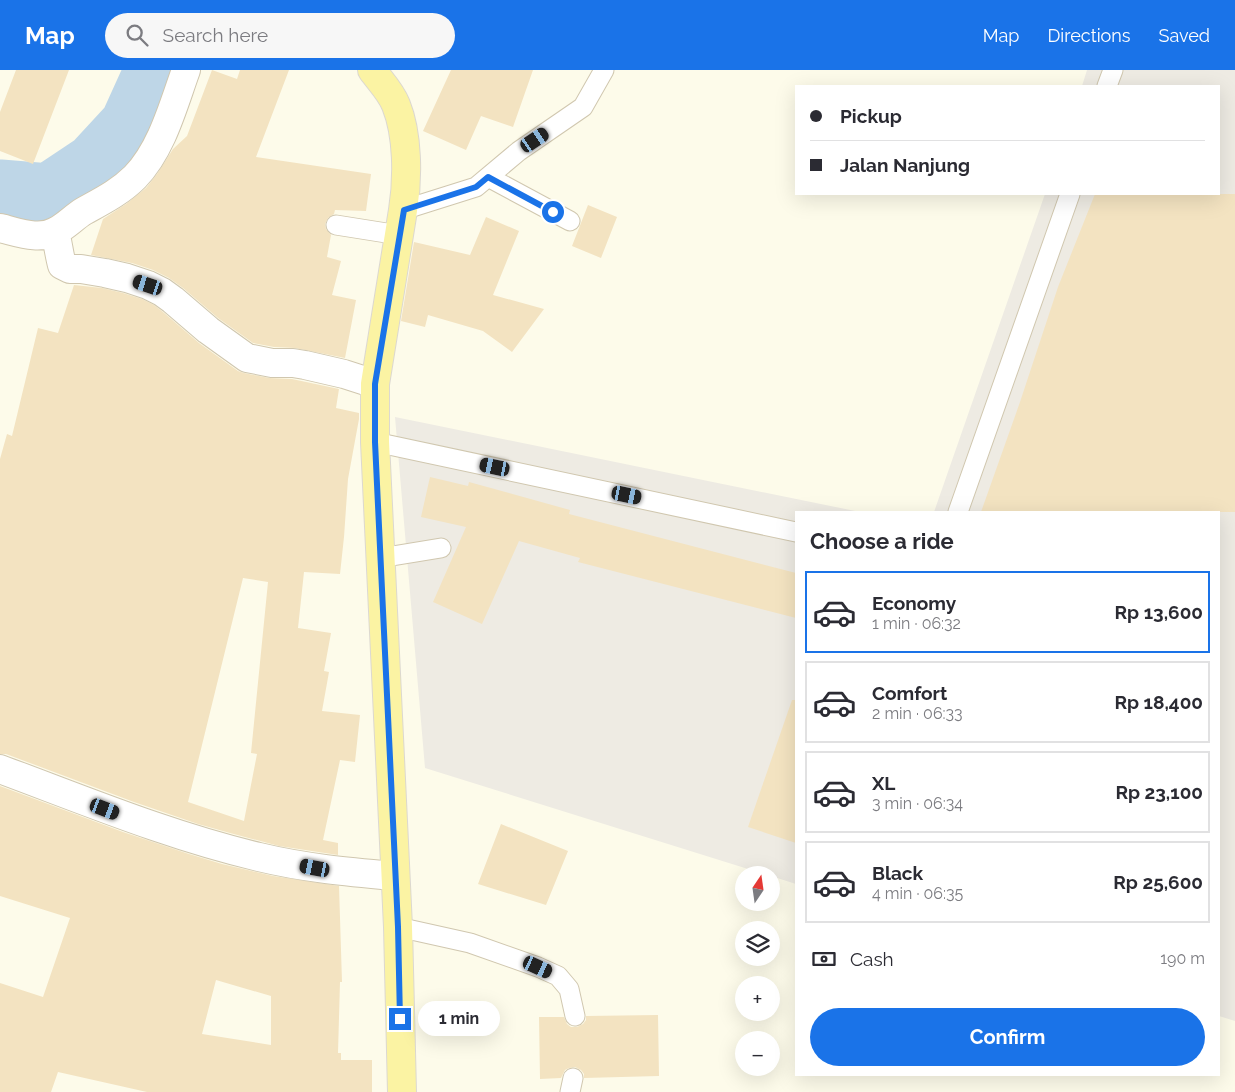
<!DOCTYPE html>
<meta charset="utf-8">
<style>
:root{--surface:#fff;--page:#f7f7f7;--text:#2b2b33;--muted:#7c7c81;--line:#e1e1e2;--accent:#1a73e8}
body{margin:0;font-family:Raleway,sans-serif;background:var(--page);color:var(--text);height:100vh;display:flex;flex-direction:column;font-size:19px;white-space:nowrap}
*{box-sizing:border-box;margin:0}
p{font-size:16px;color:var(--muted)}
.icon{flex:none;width:28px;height:28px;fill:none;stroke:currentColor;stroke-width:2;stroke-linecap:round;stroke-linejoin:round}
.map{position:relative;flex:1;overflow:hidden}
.drawer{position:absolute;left:795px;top:441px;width:425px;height:565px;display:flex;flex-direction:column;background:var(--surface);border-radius:0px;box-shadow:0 5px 20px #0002}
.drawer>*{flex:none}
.guide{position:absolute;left:795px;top:15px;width:425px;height:110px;border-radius:0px;box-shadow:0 5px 20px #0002;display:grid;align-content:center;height:110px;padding:0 15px;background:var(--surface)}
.needle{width:32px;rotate:13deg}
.controls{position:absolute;left:735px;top:796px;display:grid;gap:10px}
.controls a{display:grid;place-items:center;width:45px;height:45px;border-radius:50%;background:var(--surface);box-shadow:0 5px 20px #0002;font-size:25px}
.end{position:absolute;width:22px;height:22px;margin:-11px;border:6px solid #1a73e8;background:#fff;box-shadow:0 0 0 2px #fff}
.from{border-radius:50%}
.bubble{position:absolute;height:35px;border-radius:18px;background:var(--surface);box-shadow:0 5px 20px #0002;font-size:16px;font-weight:700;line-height:35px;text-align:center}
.car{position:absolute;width:15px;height:30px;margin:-15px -8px;border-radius:6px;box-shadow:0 0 4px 1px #0007;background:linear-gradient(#222 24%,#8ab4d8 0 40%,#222 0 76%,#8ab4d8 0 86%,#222 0)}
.guide b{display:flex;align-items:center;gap:18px;height:48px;font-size:19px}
.guide b+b{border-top:1px solid var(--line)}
.guide i{width:12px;height:12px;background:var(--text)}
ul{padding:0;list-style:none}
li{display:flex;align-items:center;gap:15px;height:82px;margin:0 10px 8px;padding:0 5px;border:2px solid var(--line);border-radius:0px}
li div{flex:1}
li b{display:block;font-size:19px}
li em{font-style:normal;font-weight:700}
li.selected{border-color:var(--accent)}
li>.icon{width:45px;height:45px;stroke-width:1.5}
h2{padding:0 15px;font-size:22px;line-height:60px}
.pay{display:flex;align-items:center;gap:12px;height:55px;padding:0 15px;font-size:19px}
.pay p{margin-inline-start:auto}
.action{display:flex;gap:10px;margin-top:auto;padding:10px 15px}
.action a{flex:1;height:58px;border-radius:30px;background:var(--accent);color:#fff;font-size:20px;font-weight:700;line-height:58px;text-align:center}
header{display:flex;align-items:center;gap:30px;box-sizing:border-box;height:70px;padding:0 25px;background:var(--accent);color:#fff}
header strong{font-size:24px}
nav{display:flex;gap:28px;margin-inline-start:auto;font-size:18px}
.search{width:350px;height:45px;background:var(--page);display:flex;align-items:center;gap:12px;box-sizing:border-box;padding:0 18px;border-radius:28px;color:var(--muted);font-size:19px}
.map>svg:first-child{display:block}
</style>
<header>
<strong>Map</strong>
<div class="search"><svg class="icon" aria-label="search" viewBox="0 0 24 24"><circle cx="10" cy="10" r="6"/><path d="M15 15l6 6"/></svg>Search here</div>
<nav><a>Map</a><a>Directions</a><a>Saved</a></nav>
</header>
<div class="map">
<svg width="1235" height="1022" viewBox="0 0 1235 1022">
<rect width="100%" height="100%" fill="#fdfbea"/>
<path fill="#eeebe3" d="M 1087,0 L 1235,0 L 1235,951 L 1219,946 L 1219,442 L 934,442 L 1045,124 L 1219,124 L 1219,16 L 1082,16 Z
M 395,347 L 860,442 L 796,442 L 796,814 L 771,806 L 771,805 L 767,805 L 425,698 Z"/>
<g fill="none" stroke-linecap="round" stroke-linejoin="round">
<path stroke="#bed6e7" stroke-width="61" d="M 0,120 L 49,124 L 94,94 L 130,55 L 155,0"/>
</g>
<path fill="#f3e3c1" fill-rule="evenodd" d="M 16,0 L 69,0 L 33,94 L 0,81 L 0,42 Z
M 212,0 L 237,9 L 240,0 L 289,0 L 256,87 L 371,104 L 366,141 L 335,140 L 334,144 L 328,148 L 325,154 L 326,159 L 331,165 L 327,187 L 341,191 L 332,225 L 356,230 L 345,288 L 295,278 L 274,277 L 253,273 L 218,248 L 183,218 L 169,208 L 153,200 L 132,193 L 91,185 L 103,149 L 126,134 L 146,118 L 157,104 L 173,79 L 187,66 Z
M 451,0 L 533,0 L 513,57 L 481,46 L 466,80 L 423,61 Z
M 1095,124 L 1235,124 L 1235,442 L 981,442 L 1020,332 L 1058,217 Z
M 588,135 L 617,147 L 601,188 L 572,176 Z
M 486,147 L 519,161 L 493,225 L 544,239 L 512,282 L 483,261 L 428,245 L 425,257 L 401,251 L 414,172 L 470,185 Z
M 74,215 L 102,218 L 123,223 L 142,229 L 154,235 L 163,242 L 199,273 L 238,301 L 244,303 L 269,308 L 292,309 L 339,319 L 336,338 L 359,343 L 359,349 L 348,409 L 344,467 L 340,504 L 304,502 L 298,558 L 331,563 L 324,601 L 329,602 L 322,641 L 360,645 L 355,692 L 340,690 L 323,770 L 338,773 L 338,785 L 279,776 L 230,763 L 198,754 L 134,732 L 6,684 L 0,684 L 0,389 L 7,364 L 12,366 L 38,258 L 58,263 ZM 243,508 L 268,512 L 251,683 L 257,684 L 244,751 L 188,732 Z
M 430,407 L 468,416 L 469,412 L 570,440 L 569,444 L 796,503 L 796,548 L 578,492 L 580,488 L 519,471 L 482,554 L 433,532 L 466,457 L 421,447 Z
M 792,630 L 796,630 L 796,773 L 748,757 Z
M 0,716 L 123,762 L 189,784 L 222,794 L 273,806 L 339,816 L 342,912 L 340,912 L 338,983 L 341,983 L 341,990 L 372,990 L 372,1022 L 147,1022 L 58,1002 L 51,1022 L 0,1022 L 0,913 L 43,927 L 70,848 L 0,826 ZM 216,910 L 271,926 L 271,975 L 202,964 Z
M 501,754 L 568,781 L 546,835 L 478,814 Z
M 658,945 L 659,1006 L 584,1008 L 584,1004 L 581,1000 L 575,997 L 569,998 L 565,1000 L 561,1008 L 540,1009 L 539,947 L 564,947 L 567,954 L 571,957 L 577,957 L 583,954 L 586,950 L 586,946 Z"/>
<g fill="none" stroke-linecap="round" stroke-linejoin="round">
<g stroke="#d0c7af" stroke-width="21">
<path id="service" d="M 1107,16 L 1113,0
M 488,107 L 570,151
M 403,140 L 476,117 L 519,81 L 583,37 L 604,0
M 336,155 L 399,165
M 375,372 L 796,462
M 958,442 L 1070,124
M 380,488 L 441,478
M 398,857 L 470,873 L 538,897 L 558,906 L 569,919 L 575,946
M 570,1022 L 573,1008"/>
</g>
<g stroke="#d0c7af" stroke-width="30">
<path id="minor" d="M 0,158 C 18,162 39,171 56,161 C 66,156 74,147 84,141 C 102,131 120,122 135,107 C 162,79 173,36 186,0
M 55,162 C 58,173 59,184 62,195 L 70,199 L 81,199 L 105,203 L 127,208 L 148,215 L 162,222 L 173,230 L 208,260 L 247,288 L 272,293 L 293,293 L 305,295 L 344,304 L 375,314
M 0,699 C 86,731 170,766 259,787 C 304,798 350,802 395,806"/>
</g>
<g stroke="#dcd8d0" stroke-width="30">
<path id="primary" d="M 372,0 C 380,11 391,22 396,35 C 408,65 408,108 403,140 L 375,314 L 375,372 L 398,857 L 402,1022"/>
</g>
<use href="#service" stroke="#fff" stroke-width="19"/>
<use href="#minor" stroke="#fff" stroke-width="28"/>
<use href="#primary" stroke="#fbf3a3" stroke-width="28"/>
</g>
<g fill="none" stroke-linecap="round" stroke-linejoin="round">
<path stroke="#1a73e8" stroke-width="6" d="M 400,949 L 398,857 L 375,372 L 375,314 L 404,140 L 476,117 L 488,107 L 553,142"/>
</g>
</svg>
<div class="controls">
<a><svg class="needle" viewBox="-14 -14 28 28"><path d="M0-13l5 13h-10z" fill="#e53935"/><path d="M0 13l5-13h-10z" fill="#7c7c81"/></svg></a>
<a><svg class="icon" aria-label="layers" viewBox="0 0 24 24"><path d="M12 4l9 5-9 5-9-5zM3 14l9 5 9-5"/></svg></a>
<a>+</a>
<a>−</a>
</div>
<i class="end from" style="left:553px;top:142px"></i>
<i class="end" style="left:400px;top:949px"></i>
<div class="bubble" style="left:418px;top:931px;width:82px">1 min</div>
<i class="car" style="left:535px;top:70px;rotate:56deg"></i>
<i class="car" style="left:148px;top:215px;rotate:288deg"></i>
<i class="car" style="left:495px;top:397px;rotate:282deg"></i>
<i class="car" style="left:627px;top:425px;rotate:102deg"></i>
<i class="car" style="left:105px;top:739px;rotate:111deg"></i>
<i class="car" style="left:315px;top:798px;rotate:281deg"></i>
<i class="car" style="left:538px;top:897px;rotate:115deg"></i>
<div class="guide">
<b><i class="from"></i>Pickup</b>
<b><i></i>Jalan Nanjung</b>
</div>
<section class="drawer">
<h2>Choose a ride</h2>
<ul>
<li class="selected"><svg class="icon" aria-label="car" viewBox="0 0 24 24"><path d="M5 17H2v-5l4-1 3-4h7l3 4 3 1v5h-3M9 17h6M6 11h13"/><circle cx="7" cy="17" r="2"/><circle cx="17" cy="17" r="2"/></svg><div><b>Economy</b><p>1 min · 06:32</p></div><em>Rp 13,600</em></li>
<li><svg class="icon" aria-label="car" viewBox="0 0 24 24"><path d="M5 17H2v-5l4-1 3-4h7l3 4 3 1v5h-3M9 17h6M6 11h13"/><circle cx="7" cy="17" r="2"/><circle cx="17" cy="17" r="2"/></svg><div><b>Comfort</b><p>2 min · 06:33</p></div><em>Rp 18,400</em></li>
<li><svg class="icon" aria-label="car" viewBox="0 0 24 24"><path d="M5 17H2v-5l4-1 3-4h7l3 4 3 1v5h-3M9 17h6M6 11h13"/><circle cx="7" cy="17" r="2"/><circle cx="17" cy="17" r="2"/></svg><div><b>XL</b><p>3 min · 06:34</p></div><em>Rp 23,100</em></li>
<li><svg class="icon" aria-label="car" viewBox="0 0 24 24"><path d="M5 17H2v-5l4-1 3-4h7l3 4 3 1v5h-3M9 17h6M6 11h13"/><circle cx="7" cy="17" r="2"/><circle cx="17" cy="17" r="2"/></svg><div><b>Black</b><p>4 min · 06:35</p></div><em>Rp 25,600</em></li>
</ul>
<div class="pay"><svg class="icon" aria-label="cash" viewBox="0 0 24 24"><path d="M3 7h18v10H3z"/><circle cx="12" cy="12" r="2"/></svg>Cash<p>190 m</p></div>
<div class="action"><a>Confirm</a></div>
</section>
</div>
